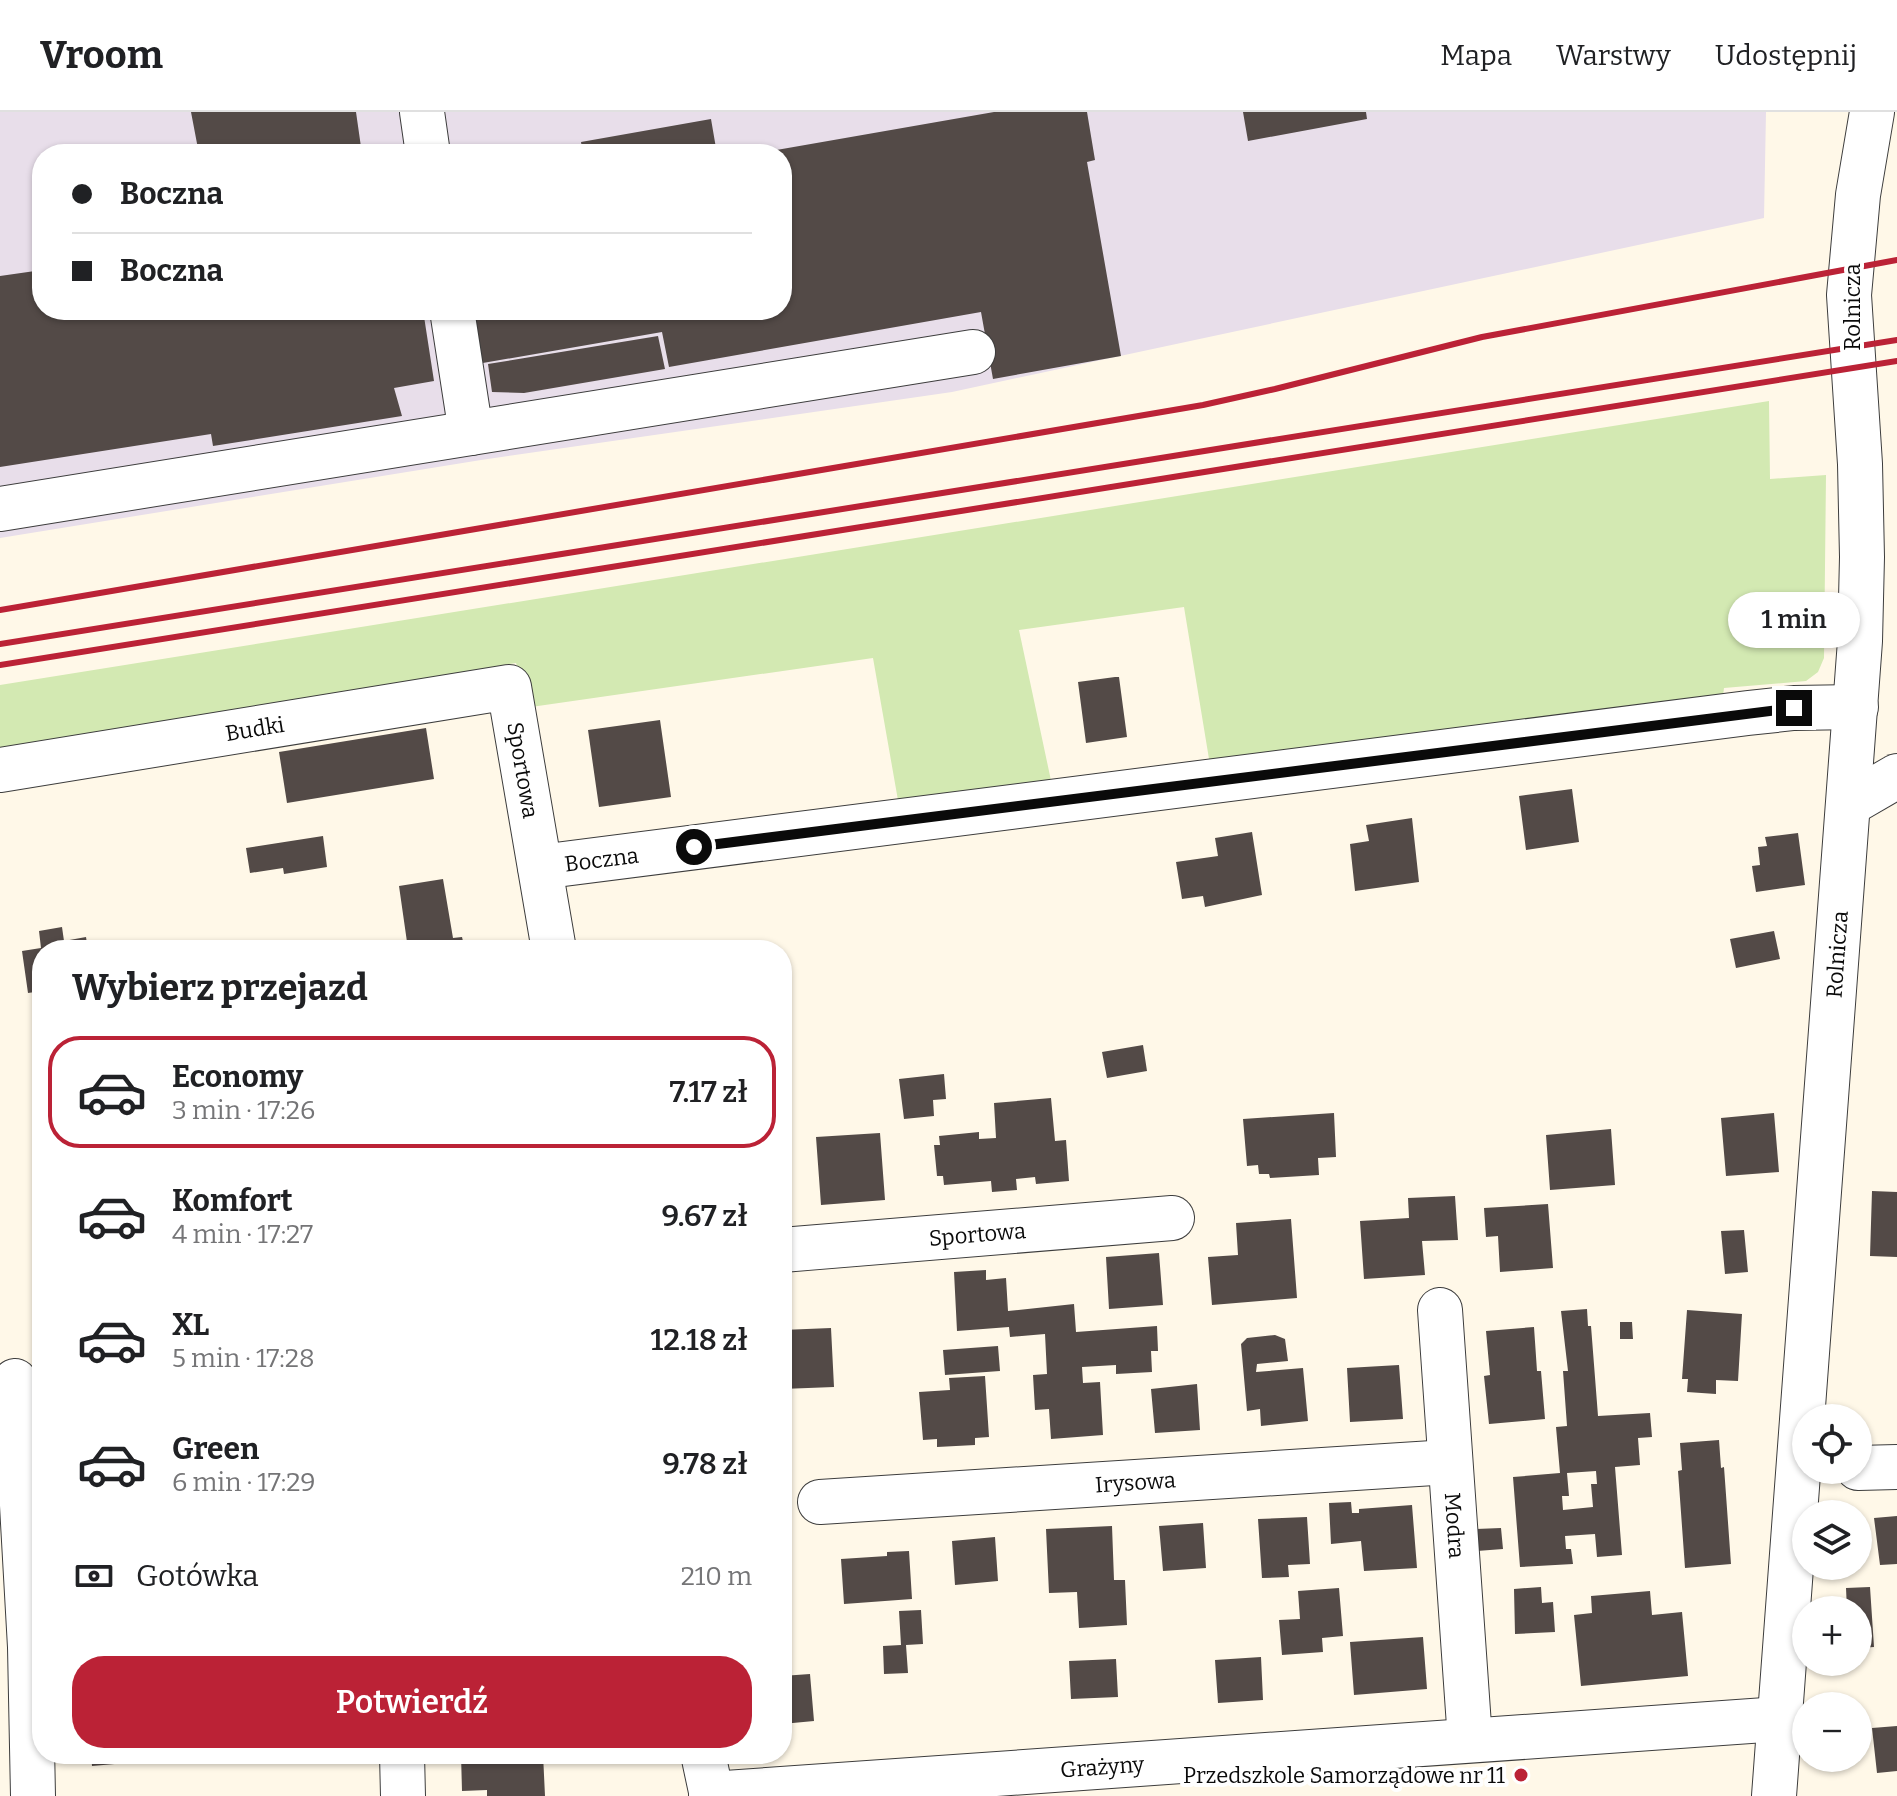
<!DOCTYPE html>
<html lang="pl">
<meta charset="utf-8">
<style>
:root{--surface:#fff;--page:#f6f6f6;--text:#202124;--muted:#757577;--line:#e0e0e0;--accent:#bb2236}
body{margin:0;font-family:Bitter,serif;background:var(--page);color:var(--text);height:100vh;display:flex;flex-direction:column;font-size:30px;white-space:nowrap}
*{box-sizing:border-box;margin:0}
p{font-size:26px;color:var(--muted)}
.icon{flex:none;width:44px;height:44px;fill:none;stroke:currentColor;stroke-width:2;stroke-linecap:round;stroke-linejoin:round}
.map{position:relative;flex:1;overflow:hidden}
.drawer{position:absolute;left:32px;top:828px;width:760px;height:824px;display:flex;flex-direction:column;background:var(--surface);border-radius:32px;box-shadow:0 2px 6px #0004}
.drawer>*{flex:none}
.banner{position:absolute;left:32px;top:32px;width:760px;height:176px;border-radius:32px;box-shadow:0 2px 6px #0004;display:grid;align-content:center;height:176px;padding:0 40px;background:var(--surface)}
.fabs{position:absolute;left:1792px;top:1292px;display:grid;gap:16px}
.fabs a{display:grid;place-items:center;width:80px;height:80px;border-radius:50%;background:var(--surface);box-shadow:0 2px 6px #0004;font-size:40px}
.end{position:absolute;width:36px;height:36px;margin:-18px;border:10px solid #0a0a0a;background:#fff;box-shadow:0 0 0 4px #fff}
.from{border-radius:50%}
.bubble{position:absolute;height:56px;border-radius:28px;background:var(--surface);box-shadow:0 2px 6px #0004;font-size:26px;font-weight:600;line-height:56px;text-align:center}
.banner b{display:flex;align-items:center;gap:28px;height:76px;font-size:30px}
.banner b+b{border-top:2px solid var(--line)}
.banner i{width:20px;height:20px;background:var(--text)}
ul{padding:0;list-style:none}
li{display:flex;align-items:center;gap:24px;height:112px;margin:0 16px 12px;padding:0 24px;border:4px solid transparent;border-radius:32px}
li div{flex:1}
li b{display:block;font-size:30px}
li em{font-style:normal;font-weight:600}
li.active{border-color:var(--accent)}
li>.icon{width:72px;height:72px;stroke-width:1.5}
h2{padding:0 40px;font-size:36px;line-height:96px}
.pay{display:flex;align-items:center;gap:20px;height:88px;padding:0 40px;font-size:30px}
.pay p{margin-inline-start:auto}
.action{display:flex;gap:16px;margin-top:auto;padding:16px 40px}
.action a{flex:1;height:92px;border-radius:32px;background:var(--accent);color:#fff;font-size:32px;font-weight:600;line-height:92px;text-align:center}
header{display:flex;align-items:center;gap:48px;box-sizing:border-box;height:112px;padding:0 40px;background:var(--surface);border-bottom:2px solid var(--line)}
header strong{font-size:38px}
nav{display:flex;gap:44px;margin-inline-start:auto;font-size:28px}
.map>svg:first-child{display:block}
</style>
<header>
<strong>Vroom</strong>
<nav><a>Mapa</a><a>Warstwy</a><a>Udostępnij</a></nav>
</header>
<div class="map">
<svg width="1897" height="1684" viewBox="0 0 1897 1684">
<rect width="100%" height="100%" fill="#fff8e8"/>
<path fill="#e8deea" fill-rule="evenodd" d="M 0,0 L 1766,0 L 1764,106 L 952,280 L 481,348 L 0,426 ZM 42,42 L 782,42 L 782,198 L 42,198 Z"/>
<path fill="#d3e9b2" d="M 1769,289 L 1770,367 L 1826,363 L 1824,546 L 1818,560 L 1806,569 L 1724,576 L 1722,592 L 1210,653 L 1184,495 L 1019,518 L 1053,678 L 899,694 L 873,546 L 531,595 L 516,551 L 0,637 L 0,573 Z"/>
<path fill="#534a47" fill-rule="evenodd" d="M 191,0 L 356,0 L 362,42 L 199,42 Z
M 994,0 L 1087,0 L 1095,48 L 1087,50 L 1121,244 L 993,267 L 981,200 L 669,255 L 662,220 L 477,252 L 468,198 L 782,198 L 782,42 L 765,40 Z
M 1243,0 L 1366,0 L 1367,7 L 1248,29 Z
M 711,7 L 717,42 L 583,42 L 581,30 Z
M 42,158 L 42,198 L 423,198 L 434,269 L 394,276 L 402,304 L 213,334 L 211,322 L 0,355 L 0,164 Z
M 658,224 L 665,257 L 524,281 L 492,280 L 488,252 Z
M 1115,565 L 1119,565 L 1127,625 L 1086,631 L 1078,570 Z
M 660,608 L 671,685 L 599,695 L 588,618 Z
M 426,616 L 434,667 L 287,691 L 279,640 Z
M 1572,677 L 1579,730 L 1526,738 L 1519,684 Z
M 1412,706 L 1419,770 L 1355,779 L 1350,732 L 1369,729 L 1366,713 Z
M 1252,720 L 1262,783 L 1205,795 L 1203,784 L 1182,787 L 1176,750 L 1218,744 L 1215,726 Z
M 1798,721 L 1805,773 L 1756,780 L 1752,754 L 1760,753 L 1758,735 L 1767,734 L 1765,725 Z
M 323,724 L 327,755 L 284,762 L 283,756 L 250,761 L 246,736 Z
M 443,767 L 453,826 L 462,825 L 465,838 L 393,838 L 392,832 L 407,830 L 399,774 Z
M 62,815 L 64,829 L 86,825 L 88,838 L 42,838 L 42,879 L 28,881 L 22,839 L 41,836 L 39,819 Z
M 1774,819 L 1780,847 L 1736,856 L 1730,827 Z
M 1143,933 L 1147,959 L 1107,966 L 1102,940 Z
M 944,962 L 946,987 L 933,988 L 934,1004 L 904,1007 L 899,967 Z
M 1051,986 L 1055,1029 L 1066,1028 L 1069,1069 L 1036,1072 L 1035,1065 L 1016,1067 L 1017,1078 L 992,1080 L 991,1069 L 944,1073 L 943,1064 L 937,1064 L 934,1033 L 940,1033 L 939,1024 L 979,1020 L 979,1027 L 996,1026 L 994,991 Z
M 1334,1001 L 1336,1045 L 1318,1046 L 1319,1063 L 1270,1066 L 1269,1062 L 1259,1062 L 1258,1053 L 1247,1054 L 1243,1007 Z
M 1774,1001 L 1779,1060 L 1726,1064 L 1721,1006 Z
M 1611,1017 L 1615,1073 L 1550,1078 L 1546,1023 Z
M 880,1021 L 885,1088 L 821,1093 L 816,1025 Z
M 1872,1079 L 1897,1080 L 1897,1145 L 1870,1144 Z
M 1455,1084 L 1458,1128 L 1422,1129 L 1425,1163 L 1364,1167 L 1360,1109 L 1409,1106 L 1408,1086 Z
M 1548,1092 L 1553,1156 L 1500,1160 L 1498,1124 L 1486,1125 L 1484,1096 Z
M 1291,1107 L 1297,1186 L 1212,1193 L 1208,1145 L 1238,1143 L 1236,1111 Z
M 1744,1118 L 1748,1160 L 1725,1162 L 1721,1119 Z
M 1159,1141 L 1163,1193 L 1109,1197 L 1106,1145 Z
M 986,1158 L 986,1168 L 1006,1166 L 1008,1199 L 1074,1192 L 1076,1220 L 1157,1214 L 1158,1239 L 1151,1239 L 1152,1260 L 1116,1262 L 1116,1253 L 1082,1255 L 1083,1271 L 1100,1270 L 1103,1323 L 1051,1327 L 1049,1297 L 1035,1298 L 1033,1263 L 1047,1262 L 1045,1222 L 1010,1225 L 1009,1215 L 957,1219 L 954,1160 Z
M 1587,1197 L 1588,1214 L 1591,1214 L 1598,1304 L 1650,1301 L 1652,1325 L 1638,1326 L 1640,1353 L 1615,1355 L 1622,1443 L 1597,1445 L 1595,1422 L 1565,1424 L 1566,1437 L 1571,1437 L 1573,1452 L 1520,1455 L 1513,1365 L 1560,1361 L 1556,1315 L 1567,1314 L 1563,1259 L 1568,1259 L 1561,1199 ZM 1596,1359 L 1597,1372 L 1591,1372 L 1593,1395 L 1563,1398 L 1562,1384 L 1569,1384 L 1567,1361 Z
M 1687,1198 L 1742,1202 L 1738,1269 L 1716,1268 L 1716,1282 L 1687,1280 L 1688,1267 L 1682,1267 Z
M 1620,1210 L 1632,1210 L 1633,1227 L 1620,1227 Z
M 1534,1215 L 1537,1259 L 1541,1259 L 1545,1307 L 1489,1312 L 1484,1264 L 1490,1263 L 1486,1219 Z
M 831,1216 L 834,1275 L 782,1277 L 782,1218 Z
M 1275,1223 L 1285,1227 L 1288,1249 L 1257,1252 L 1256,1260 L 1303,1256 L 1308,1309 L 1261,1314 L 1260,1297 L 1247,1299 L 1241,1232 L 1247,1226 Z
M 998,1234 L 1000,1259 L 945,1263 L 943,1238 Z
M 1399,1253 L 1403,1307 L 1350,1310 L 1347,1256 Z
M 985,1264 L 989,1325 L 975,1326 L 975,1333 L 937,1335 L 937,1327 L 923,1328 L 919,1280 L 950,1278 L 949,1266 Z
M 1197,1272 L 1200,1318 L 1155,1321 L 1151,1277 Z
M 1719,1328 L 1721,1356 L 1724,1355 L 1731,1452 L 1685,1456 L 1678,1359 L 1682,1358 L 1680,1331 Z
M 1351,1390 L 1352,1401 L 1359,1401 L 1359,1397 L 1412,1393 L 1417,1456 L 1364,1459 L 1361,1429 L 1331,1432 L 1329,1391 Z
M 1897,1404 L 1897,1452 L 1880,1453 L 1874,1406 Z
M 1307,1405 L 1310,1452 L 1288,1453 L 1289,1465 L 1262,1466 L 1258,1407 Z
M 1203,1411 L 1206,1456 L 1163,1459 L 1159,1414 Z
M 1112,1414 L 1114,1468 L 1125,1468 L 1127,1513 L 1079,1516 L 1077,1480 L 1049,1481 L 1046,1417 Z
M 1501,1416 L 1503,1437 L 1477,1439 L 1476,1417 Z
M 995,1425 L 998,1469 L 955,1473 L 952,1429 Z
M 909,1439 L 912,1487 L 844,1492 L 841,1447 L 887,1444 L 887,1440 Z
M 782,1472 L 786,1472 L 789,1516 L 782,1516 Z
M 1541,1475 L 1542,1491 L 1553,1490 L 1555,1520 L 1515,1522 L 1514,1477 Z
M 1870,1475 L 1874,1535 L 1858,1536 L 1858,1498 L 1847,1498 L 1846,1476 Z
M 1339,1476 L 1343,1524 L 1322,1526 L 1323,1540 L 1282,1543 L 1279,1508 L 1300,1507 L 1298,1479 Z
M 1650,1479 L 1652,1503 L 1682,1500 L 1688,1564 L 1581,1574 L 1574,1503 L 1592,1501 L 1591,1484 Z
M 921,1498 L 923,1532 L 906,1533 L 908,1561 L 884,1562 L 883,1534 L 901,1533 L 899,1499 Z
M 1423,1525 L 1427,1577 L 1354,1583 L 1350,1530 Z
M 1261,1545 L 1263,1588 L 1218,1591 L 1215,1548 Z
M 1116,1547 L 1118,1585 L 1071,1587 L 1069,1549 Z
M 810,1562 L 814,1609 L 782,1612 L 782,1564 Z
M 1897,1614 L 1897,1659 L 1877,1661 L 1872,1616 Z
M 91,1642 L 137,1642 L 137,1650 L 92,1654 Z
M 461,1642 L 543,1642 L 545,1684 L 487,1684 L 487,1678 L 462,1679 Z"/>
<g fill="none" stroke-linecap="round" stroke-linejoin="round">
<g stroke="#3d3d3d" stroke-width="46">
<g id="minor">
<path d="M 422,0 L 428,42"/>
<path d="M 452,198 L 471,321"/>
<path d="M 0,397 L 973,240"/>
<path id="s1" d="M 0,658 L 509,575 L 554,838"/>
<path d="M 1849,692 L 1897,664"/>
<path id="s2" d="M 540,755 L 1748,601 L 1794,596 L 1856,595"/>
<path id="s3" d="M 782,1138 L 1172,1106"/>
<path id="s4" d="M 1440,1198 L 1470,1628"/>
<path d="M 15,1269 L 30,1535 L 33,1684"/>
<path d="M 1858,1356 L 1897,1355"/>
<path id="s5" d="M 820,1390 L 1449,1350"/>
<path d="M 402,1642 L 403,1684"/>
<path d="M 703,1642 L 712,1684"/>
<path id="s6" d="M 711,1682 L 1780,1607"/>
<path id="s7" d="M 1774,1684 L 1860,529 L 1862,445 L 1860,352 L 1849,183 L 1858,83 L 1872,0"/>
</g>
</g>
<use href="#minor" stroke="#fff" stroke-width="44"/>
<path stroke="#bb2236" stroke-width="6" d="M 0,498 L 1203,293 L 1275,277 L 1482,225 L 1897,148
M 0,532 L 1897,228
M 0,553 L 1897,249"/>
</g>
<g fill="none" stroke-linecap="round" stroke-linejoin="round">
<path stroke="#0a0a0a" stroke-width="10" d="M 694,735 L 1794,596"/>
</g>
<circle fill="#bb2236" stroke="#fff" stroke-width="3" cx="1521" cy="1663" r="8"/>
<g text-anchor="middle" stroke-width="8" stroke-linejoin="round" paint-order="stroke">
<g font-size="22" fill="#0a0a0a" stroke="#fff">
<text transform="translate(1852 195) rotate(-90)" y="8">Rolnicza</text>
<text dy="8" stroke="none"><textPath href="#s1" startOffset="258">Budki</textPath></text>
<text dy="8" stroke="none"><textPath href="#s1" startOffset="600">Sportowa</textPath></text>
<text dy="8" stroke="none"><textPath href="#s2" startOffset="62">Boczna</textPath></text>
<text dy="8" stroke="none"><textPath href="#s7" startOffset="844">Rolnicza</textPath></text>
<text dy="8" stroke="none"><textPath href="#s3" startOffset="196">Sportowa</textPath></text>
<text dy="8" stroke="none"><textPath href="#s5" startOffset="316">Irysowa</textPath></text>
<text dy="8" stroke="none"><textPath href="#s4" startOffset="216">Modra</textPath></text>
<text dy="8" stroke="none"><textPath href="#s6" startOffset="392">Grażyny</textPath></text>
</g>
<g font-size="22" fill="#0a0a0a" stroke="#fff" text-anchor="end">
<text x="1505" y="1671">Przedszkole Samorządowe nr 11</text>
</g>
</g>
</svg>
<div class="fabs">
<a><svg class="icon" aria-label="locate" viewBox="0 0 24 24"><circle cx="12" cy="12" r="6"/><path d="M12 2v4M12 18v4M2 12h4M18 12h4"/></svg></a>
<a><svg class="icon" aria-label="layers" viewBox="0 0 24 24"><path d="M12 4l9 5-9 5-9-5zM3 14l9 5 9-5"/></svg></a>
<a>+</a>
<a>−</a>
</div>
<i class="end from" style="left:694px;top:735px"></i>
<i class="end" style="left:1794px;top:596px"></i>
<div class="bubble" style="left:1728px;top:480px;width:132px">1 min</div>
<div class="banner">
<b><i class="from"></i>Boczna</b>
<b><i></i>Boczna</b>
</div>
<section class="drawer">
<h2>Wybierz przejazd</h2>
<ul>
<li class="active"><svg class="icon" aria-label="car" viewBox="0 0 24 24"><path d="M5 17H2v-5l4-1 3-4h7l3 4 3 1v5h-3M9 17h6M6 11h13"/><circle cx="7" cy="17" r="2"/><circle cx="17" cy="17" r="2"/></svg><div><b>Economy</b><p>3 min · 17:26</p></div><em>7.17 zł</em></li>
<li><svg class="icon" aria-label="car" viewBox="0 0 24 24"><path d="M5 17H2v-5l4-1 3-4h7l3 4 3 1v5h-3M9 17h6M6 11h13"/><circle cx="7" cy="17" r="2"/><circle cx="17" cy="17" r="2"/></svg><div><b>Komfort</b><p>4 min · 17:27</p></div><em>9.67 zł</em></li>
<li><svg class="icon" aria-label="car" viewBox="0 0 24 24"><path d="M5 17H2v-5l4-1 3-4h7l3 4 3 1v5h-3M9 17h6M6 11h13"/><circle cx="7" cy="17" r="2"/><circle cx="17" cy="17" r="2"/></svg><div><b>XL</b><p>5 min · 17:28</p></div><em>12.18 zł</em></li>
<li><svg class="icon" aria-label="car" viewBox="0 0 24 24"><path d="M5 17H2v-5l4-1 3-4h7l3 4 3 1v5h-3M9 17h6M6 11h13"/><circle cx="7" cy="17" r="2"/><circle cx="17" cy="17" r="2"/></svg><div><b>Green</b><p>6 min · 17:29</p></div><em>9.78 zł</em></li>
</ul>
<div class="pay"><svg class="icon" aria-label="cash" viewBox="0 0 24 24"><path d="M3 7h18v10H3z"/><circle cx="12" cy="12" r="2"/></svg>Gotówka<p>210 m</p></div>
<div class="action"><a>Potwierdź</a></div>
</section>
</div>
